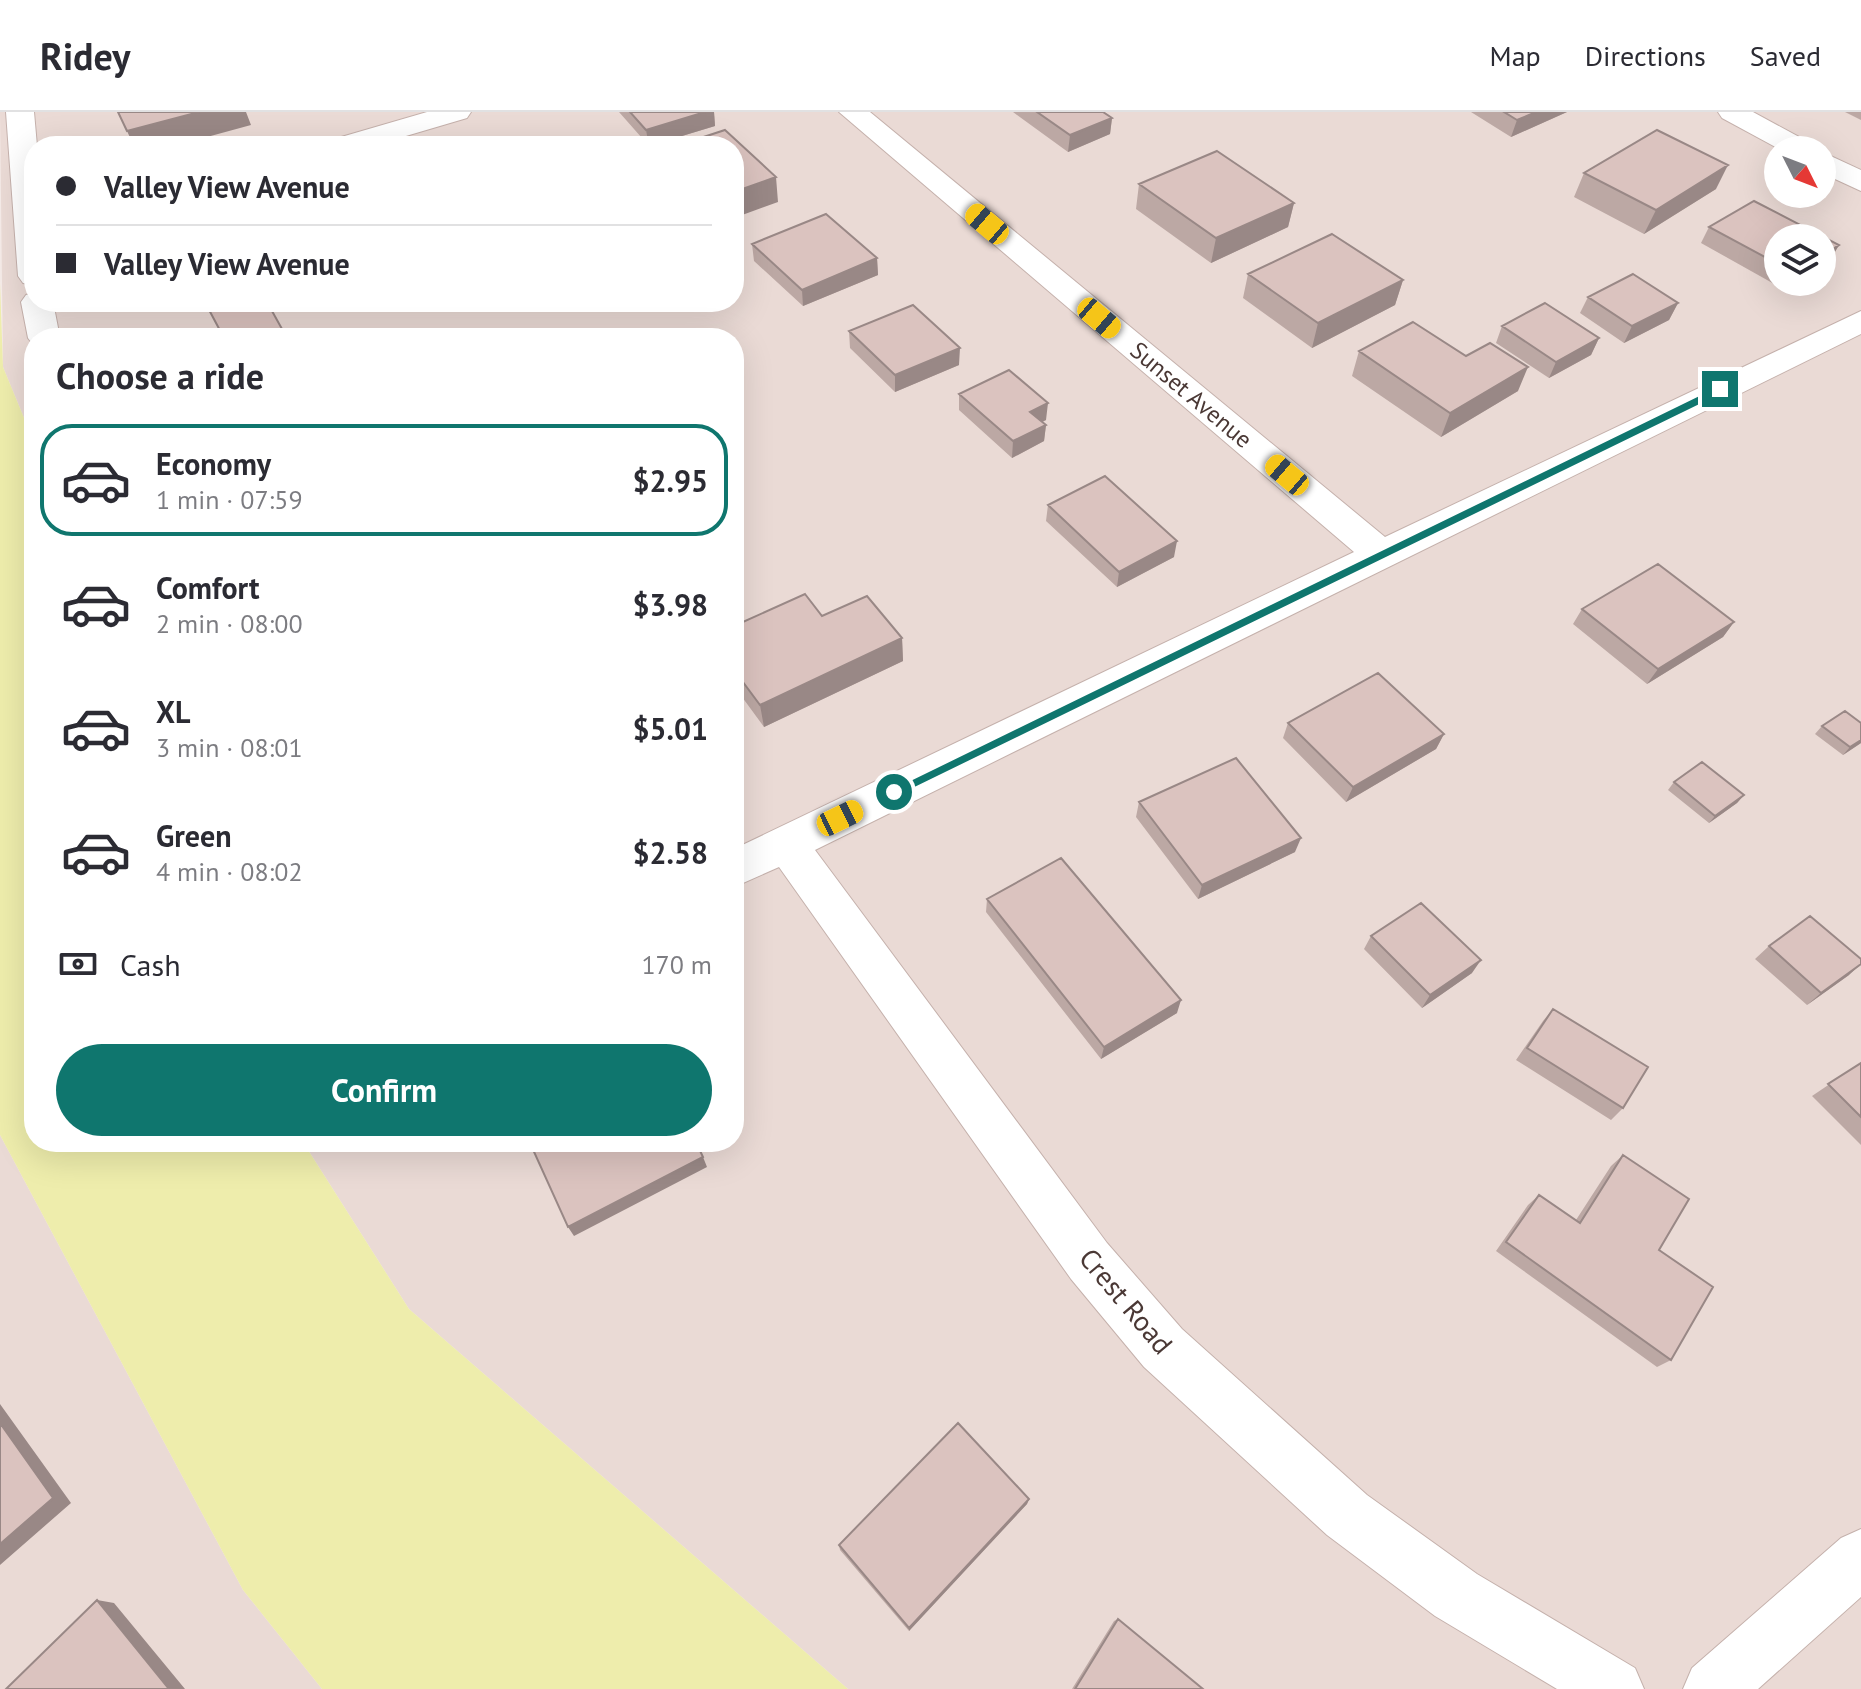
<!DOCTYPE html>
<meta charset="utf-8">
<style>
:root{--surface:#fff;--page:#f2f2f3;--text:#2b2b33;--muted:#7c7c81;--line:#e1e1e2;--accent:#0f766e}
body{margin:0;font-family:"PT Sans",sans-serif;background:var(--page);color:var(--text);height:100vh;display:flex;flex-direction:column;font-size:30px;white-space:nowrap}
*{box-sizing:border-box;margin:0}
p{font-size:26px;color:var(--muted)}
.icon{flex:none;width:44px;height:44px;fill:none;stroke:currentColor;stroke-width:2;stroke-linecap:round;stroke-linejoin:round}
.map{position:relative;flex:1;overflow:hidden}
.panel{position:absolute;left:24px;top:216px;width:720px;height:824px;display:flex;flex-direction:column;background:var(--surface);border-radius:32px;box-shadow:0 8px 32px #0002}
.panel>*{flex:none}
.banner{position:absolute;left:24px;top:24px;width:720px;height:176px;border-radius:32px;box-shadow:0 8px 32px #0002;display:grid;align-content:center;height:176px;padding:0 32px;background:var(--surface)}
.needle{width:52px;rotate:132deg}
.controls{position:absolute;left:1764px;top:24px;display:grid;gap:16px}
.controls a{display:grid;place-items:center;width:72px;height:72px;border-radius:50%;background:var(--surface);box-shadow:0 8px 32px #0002;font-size:40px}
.end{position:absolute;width:36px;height:36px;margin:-18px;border:10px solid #0f766e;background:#fff;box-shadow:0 0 0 4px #fff}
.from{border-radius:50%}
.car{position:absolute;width:24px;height:48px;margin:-24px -12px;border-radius:10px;box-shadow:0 0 6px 2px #0007;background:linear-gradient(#f5c518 24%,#345 0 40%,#f5c518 0 76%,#345 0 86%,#f5c518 0)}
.banner b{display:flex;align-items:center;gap:28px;height:76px;font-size:30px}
.banner b+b{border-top:2px solid var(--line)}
.banner i{width:20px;height:20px;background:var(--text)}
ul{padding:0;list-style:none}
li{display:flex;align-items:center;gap:24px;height:112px;margin:0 16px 12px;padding:0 16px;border:4px solid transparent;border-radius:32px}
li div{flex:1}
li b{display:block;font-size:30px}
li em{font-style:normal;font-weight:700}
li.selected{border-color:var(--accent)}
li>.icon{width:72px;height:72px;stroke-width:1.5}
h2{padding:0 32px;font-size:36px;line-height:96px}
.pay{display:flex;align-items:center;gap:20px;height:88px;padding:0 32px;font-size:30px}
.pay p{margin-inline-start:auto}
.primary-button{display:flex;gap:16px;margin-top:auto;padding:16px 32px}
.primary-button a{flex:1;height:92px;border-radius:48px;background:var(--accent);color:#fff;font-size:32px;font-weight:700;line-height:92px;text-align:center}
header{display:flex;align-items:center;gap:48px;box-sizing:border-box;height:112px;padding:0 40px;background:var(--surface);border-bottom:2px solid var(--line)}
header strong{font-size:38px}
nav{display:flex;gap:44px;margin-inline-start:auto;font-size:28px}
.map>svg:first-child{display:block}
</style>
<header>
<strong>Ridey</strong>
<nav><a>Map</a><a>Directions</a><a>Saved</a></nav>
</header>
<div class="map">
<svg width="1861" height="1577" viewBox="0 0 1861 1577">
<rect width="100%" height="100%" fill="#f5ebe8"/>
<path fill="#eadad5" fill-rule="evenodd" d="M 0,0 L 1861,0 L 1861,1577 L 848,1577 L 409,1197 L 303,1030 L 734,1030 L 734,226 L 34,226 L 34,330 L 3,255 ZM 34,34 L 734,34 L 734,190 L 34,190 ZM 1778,38 L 1822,38 L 1822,82 L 1778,82 ZM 1778,126 L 1822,126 L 1822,170 L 1778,170 Z
M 0,1023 L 243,1478 L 322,1577 L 0,1577 Z"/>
<path fill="#eeedac" d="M 0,171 L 3,255 L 34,330 L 34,1030 L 303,1030 L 409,1197 L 848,1577 L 322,1577 L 243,1478 L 0,1023 Z"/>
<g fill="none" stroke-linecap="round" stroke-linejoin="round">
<g stroke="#c5b1ac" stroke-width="2">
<path id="street" d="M 6,0 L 34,0 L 37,34 L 34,34 L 34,173 L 23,171 L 18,164 Z
M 427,0 L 471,0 L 467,6 L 372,34 L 327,34 L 331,28 Z
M 839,0 L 870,0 L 1385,425 L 1861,199 L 1861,222 L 815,738 L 1107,1131 L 1182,1217 L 1367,1383 L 1477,1462 L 1635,1556 L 1644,1577 L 1557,1577 L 1435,1504 L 1327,1423 L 1144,1255 L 1071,1167 L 779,755 L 734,775 L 734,737 L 1354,440 Z
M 1718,0 L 1753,0 L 1812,32 L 1816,38 L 1781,38 L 1722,6 Z
M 1822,40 L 1861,58 L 1861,79 L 1822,61 Z
M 34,181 L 34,190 L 53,190 L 60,226 L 34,226 L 34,234 L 28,226 L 21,190 L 26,183 Z
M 1861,1417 L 1861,1485 L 1758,1577 L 1683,1577 L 1692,1556 L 1841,1426 Z"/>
</g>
<use href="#street" fill="#fff" fill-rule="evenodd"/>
</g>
<path fill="#bca8a4" d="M 619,0 L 714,0 L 715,14 L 649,34 Z
M 1013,0 L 1103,0 L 1112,6 L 1110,22 L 1068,40 Z
M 1471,0 L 1567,0 L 1511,25 Z
M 1845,0 L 1861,0 L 1861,8 Z
M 1584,61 L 1716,77 L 1644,122 L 1574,85 Z
M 1139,72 L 1294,91 L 1288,115 L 1211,151 L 1136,97 Z
M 1709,115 L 1839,133 L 1829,150 L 1778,126 L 1778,170 L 1798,170 L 1785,178 L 1701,131 Z
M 752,132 L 877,146 L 878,163 L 803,194 L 754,149 Z
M 1248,162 L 1403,168 L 1395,193 L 1312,236 L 1243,186 Z
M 1588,185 L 1678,191 L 1669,208 L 1624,231 L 1580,201 Z
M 1502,214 L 1599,226 L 1591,243 L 1549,266 L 1496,231 Z
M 849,219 L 959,253 L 895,280 L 850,236 Z
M 1359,239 L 1518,279 L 1441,325 L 1352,264 Z
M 959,282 L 1046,308 L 1042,310 L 1046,313 L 1044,329 L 1012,346 L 959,298 Z
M 1048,393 L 1174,445 L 1117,475 L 1046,409 Z
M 1582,497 L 1734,510 L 1723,525 L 1647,572 L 1573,512 Z
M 822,504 L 902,526 L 903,549 L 764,615 L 734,574 L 734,514 Z
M 1288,611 L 1444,622 L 1436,637 L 1346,690 L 1283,626 Z
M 1861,611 L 1861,631 L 1843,643 L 1815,622 L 1822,614 Z
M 1674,670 L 1744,683 L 1737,691 L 1709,711 L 1668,678 Z
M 1139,690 L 1295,740 L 1198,787 L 1136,705 Z
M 987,787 L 1177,901 L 1101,947 L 986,800 Z
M 1371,824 L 1472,861 L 1422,896 L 1364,837 Z
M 1769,834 L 1849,863 L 1807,893 L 1755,847 Z
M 1553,897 L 1623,996 L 1611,1008 L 1516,948 L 1543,909 Z
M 1861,951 L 1861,1033 L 1812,984 Z
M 1623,1043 L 1659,1138 L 1671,1248 L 1657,1255 L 1496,1139 L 1528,1093 L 1539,1083 L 1576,1108 L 1611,1054 Z
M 1029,1387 L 1027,1392 L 909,1519 L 840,1438 L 839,1433 Z
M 1118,1507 L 1203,1577 L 1072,1577 L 1114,1509 Z"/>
<path fill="#998886" d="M 199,0 L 246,0 L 251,13 L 174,34 L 134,34 L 127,19 Z
M 705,0 L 714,0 L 715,14 L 649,34 L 646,18 Z
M 1536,0 L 1567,0 L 1511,25 L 1517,8 Z
M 1112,6 L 1110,22 L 1068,40 L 1070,23 Z
M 1728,53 L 1716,77 L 1644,122 L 1656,98 Z
M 776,65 L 778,90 L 734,106 L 734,80 Z
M 1294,91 L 1288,115 L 1211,151 L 1216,126 Z
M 1839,133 L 1829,150 L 1822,154 L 1822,144 Z
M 877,146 L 878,163 L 803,194 L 802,178 Z
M 1403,168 L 1395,193 L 1312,236 L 1318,211 Z
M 1790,170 L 1798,170 L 1785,178 Z
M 1678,191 L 1669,208 L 1624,231 L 1632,214 Z
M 1599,226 L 1591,243 L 1549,266 L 1556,250 Z
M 960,236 L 959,253 L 895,280 L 895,263 Z
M 1528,255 L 1518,279 L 1441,325 L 1450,301 Z
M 1048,291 L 1046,308 L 1029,316 L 1030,300 Z
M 1046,313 L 1044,329 L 1012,346 L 1013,329 Z
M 1177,429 L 1174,445 L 1117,475 L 1119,460 Z
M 1734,510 L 1723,525 L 1647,572 L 1658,557 Z
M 902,526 L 903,549 L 764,615 L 760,593 Z
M 1444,622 L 1436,637 L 1346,690 L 1353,675 Z
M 1861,628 L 1861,631 L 1843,643 L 1850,635 Z
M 1744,683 L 1737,691 L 1709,711 L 1715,704 Z
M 1301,726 L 1295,740 L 1198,787 L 1202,773 Z
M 1481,848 L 1472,861 L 1422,896 L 1430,883 Z
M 1861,852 L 1849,863 L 1807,893 L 1821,881 Z
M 1181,888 L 1177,901 L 1101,947 L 1104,935 Z
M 703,1045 L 707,1055 L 574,1124 L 568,1115 Z
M 0,1292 L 71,1391 L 0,1453 Z
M 1029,1387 L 1027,1392 L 909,1519 L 909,1516 Z
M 97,1488 L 114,1491 L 185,1577 L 169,1577 Z"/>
<path fill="#dbc3bf" stroke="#998886" stroke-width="2" d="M 118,0 L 199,0 L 127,19 Z
M 630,0 L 705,0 L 646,18 Z
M 1037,0 L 1103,0 L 1112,6 L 1070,23 Z
M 1504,0 L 1536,0 L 1517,8 Z
M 725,18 L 776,65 L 734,80 L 734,34 L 676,34 Z
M 1657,18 L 1728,53 L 1656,98 L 1584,61 Z
M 1217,39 L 1294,91 L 1216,126 L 1139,72 Z
M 1754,89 L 1839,133 L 1822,144 L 1822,126 L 1778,126 L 1778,152 L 1709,115 Z
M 826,102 L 877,146 L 802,178 L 752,132 Z
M 1332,122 L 1403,168 L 1318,211 L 1248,162 Z
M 1633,162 L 1678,191 L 1632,214 L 1588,185 Z
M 220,190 L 267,190 L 287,226 L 224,226 L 207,194 Z
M 1545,191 L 1599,226 L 1556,250 L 1502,214 Z
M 913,193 L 960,236 L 895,263 L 849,219 Z
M 1413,210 L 1466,244 L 1490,231 L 1528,255 L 1450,301 L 1359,239 Z
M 1009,258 L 1048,291 L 1030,300 L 1046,313 L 1013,329 L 959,282 Z
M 1105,364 L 1177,429 L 1119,460 L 1048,393 Z
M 1658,452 L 1734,510 L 1658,557 L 1582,497 Z
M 805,482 L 822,504 L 867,484 L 902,526 L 760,593 L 734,558 L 734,514 Z
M 1378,561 L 1444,622 L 1353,675 L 1288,611 Z
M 1845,599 L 1861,611 L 1861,628 L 1850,635 L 1822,614 Z
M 1236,646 L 1301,726 L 1202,773 L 1139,690 Z
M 1702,650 L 1744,683 L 1715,704 L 1674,670 Z
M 1061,746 L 1181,888 L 1104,935 L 987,787 Z
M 1421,791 L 1481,848 L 1430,883 L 1371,824 Z
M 1810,804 L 1861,847 L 1861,852 L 1821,881 L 1769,834 Z
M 1553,897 L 1648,955 L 1623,996 L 1527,936 Z
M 1861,951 L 1861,1005 L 1828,972 Z
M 531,1030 L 696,1030 L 703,1045 L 568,1115 L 530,1031 Z
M 1623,1043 L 1689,1087 L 1659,1138 L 1713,1175 L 1671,1248 L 1506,1130 L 1539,1083 L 1580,1111 Z
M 0,1311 L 53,1386 L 0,1432 Z
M 958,1311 L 1029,1387 L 909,1516 L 839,1433 Z
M 97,1488 L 169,1577 L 6,1577 Z
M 1118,1507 L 1203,1577 L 1075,1577 Z"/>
<path fill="#0f766e" d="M 1720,274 L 1724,275 L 1724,280 L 898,683 L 894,685 L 888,680 Z"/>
<g text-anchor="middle" stroke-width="7" stroke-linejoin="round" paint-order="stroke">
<g font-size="24" fill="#4a3835" stroke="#fff">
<text transform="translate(1191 283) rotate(40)" y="8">Sunset Avenue</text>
</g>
<g font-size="28" fill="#4a3835" stroke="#fff">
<text transform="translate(1126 1189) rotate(50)" y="10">Crest Road</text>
</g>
</g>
</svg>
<div class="controls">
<a><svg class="needle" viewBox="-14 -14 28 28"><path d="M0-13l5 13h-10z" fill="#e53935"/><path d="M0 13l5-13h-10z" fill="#7c7c81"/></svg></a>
<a><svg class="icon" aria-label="layers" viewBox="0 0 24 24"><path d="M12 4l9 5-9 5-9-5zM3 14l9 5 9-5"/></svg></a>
</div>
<i class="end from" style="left:894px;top:680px"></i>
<i class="end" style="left:1720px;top:277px"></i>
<i class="car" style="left:987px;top:112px;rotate:310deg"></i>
<i class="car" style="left:1099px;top:206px;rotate:130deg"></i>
<i class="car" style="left:1287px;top:363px;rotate:310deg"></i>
<i class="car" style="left:840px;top:706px;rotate:64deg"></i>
<div class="banner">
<b><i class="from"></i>Valley View Avenue</b>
<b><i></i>Valley View Avenue</b>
</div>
<section class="panel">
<h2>Choose a ride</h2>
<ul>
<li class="selected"><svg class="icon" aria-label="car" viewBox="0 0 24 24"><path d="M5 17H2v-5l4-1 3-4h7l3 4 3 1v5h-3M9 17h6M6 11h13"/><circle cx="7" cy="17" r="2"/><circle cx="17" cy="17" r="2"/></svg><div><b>Economy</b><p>1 min · 07:59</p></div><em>$2.95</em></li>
<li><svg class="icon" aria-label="car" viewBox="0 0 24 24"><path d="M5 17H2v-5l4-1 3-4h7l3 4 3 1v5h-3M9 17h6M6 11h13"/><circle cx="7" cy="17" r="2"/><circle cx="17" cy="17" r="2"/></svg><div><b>Comfort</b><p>2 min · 08:00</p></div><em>$3.98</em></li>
<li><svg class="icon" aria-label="car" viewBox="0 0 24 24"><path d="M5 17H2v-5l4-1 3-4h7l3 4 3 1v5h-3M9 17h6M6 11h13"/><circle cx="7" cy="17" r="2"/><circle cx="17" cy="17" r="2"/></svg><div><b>XL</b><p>3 min · 08:01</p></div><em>$5.01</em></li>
<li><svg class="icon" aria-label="car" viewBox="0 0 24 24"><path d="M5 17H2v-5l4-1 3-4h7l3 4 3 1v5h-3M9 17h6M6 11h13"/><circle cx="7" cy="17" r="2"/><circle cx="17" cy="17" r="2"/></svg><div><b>Green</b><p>4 min · 08:02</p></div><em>$2.58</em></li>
</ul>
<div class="pay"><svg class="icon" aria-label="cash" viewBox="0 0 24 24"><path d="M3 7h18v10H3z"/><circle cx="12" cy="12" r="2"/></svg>Cash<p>170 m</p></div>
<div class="primary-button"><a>Confirm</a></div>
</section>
</div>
